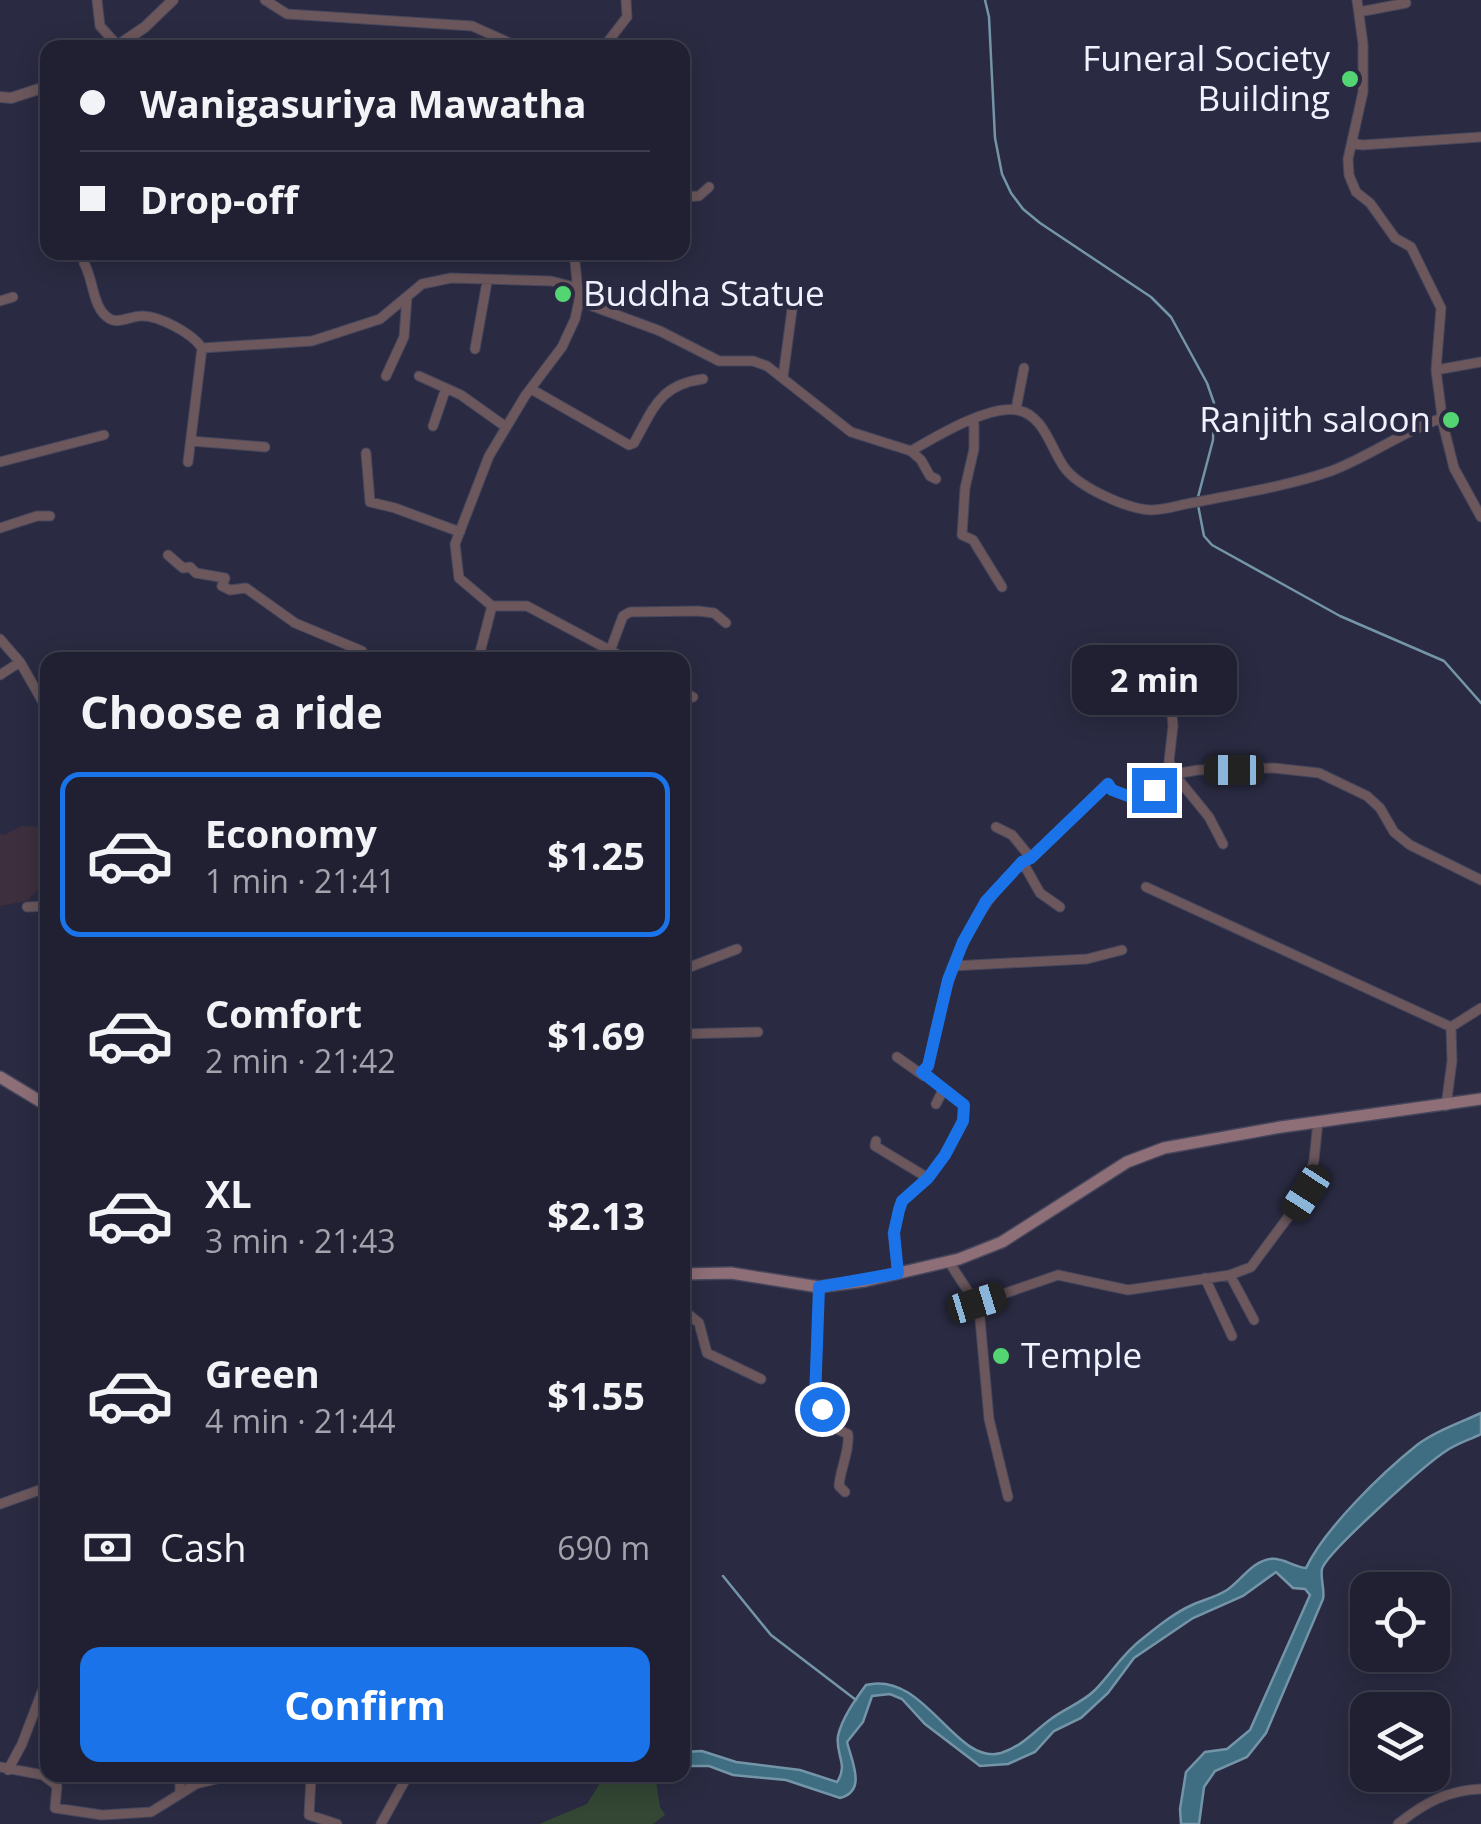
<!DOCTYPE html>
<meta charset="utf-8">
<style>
:root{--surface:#202032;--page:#2d2d3e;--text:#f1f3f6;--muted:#a2a3ac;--line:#3d3e4d;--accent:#1a73e8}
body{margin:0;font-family:"Open Sans",sans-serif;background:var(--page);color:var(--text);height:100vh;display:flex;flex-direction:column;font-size:38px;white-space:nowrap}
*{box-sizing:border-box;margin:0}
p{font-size:32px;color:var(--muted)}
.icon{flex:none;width:55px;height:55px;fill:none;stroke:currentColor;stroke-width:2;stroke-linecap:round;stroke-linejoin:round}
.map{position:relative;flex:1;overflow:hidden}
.panel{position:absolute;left:40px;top:652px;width:650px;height:1130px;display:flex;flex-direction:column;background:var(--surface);border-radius:20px;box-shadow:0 5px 25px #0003,0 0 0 2px var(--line)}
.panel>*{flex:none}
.banner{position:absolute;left:40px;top:40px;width:650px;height:220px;border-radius:20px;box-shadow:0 5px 25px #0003,0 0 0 2px var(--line);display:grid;align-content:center;height:220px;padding:0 40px;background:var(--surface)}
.fabs{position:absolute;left:1350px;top:1572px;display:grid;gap:20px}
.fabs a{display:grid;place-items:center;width:100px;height:100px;border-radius:20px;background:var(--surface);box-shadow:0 5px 25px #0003,0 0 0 2px var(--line);font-size:50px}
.end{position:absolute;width:45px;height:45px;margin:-22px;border:12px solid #1a73e8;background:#fff;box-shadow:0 0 0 5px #fff}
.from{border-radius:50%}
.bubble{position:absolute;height:70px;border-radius:20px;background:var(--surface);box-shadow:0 5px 25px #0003,0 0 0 2px var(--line);font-size:32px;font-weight:700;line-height:70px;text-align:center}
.car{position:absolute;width:30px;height:60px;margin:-30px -15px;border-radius:12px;box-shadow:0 0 8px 2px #0007;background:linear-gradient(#222 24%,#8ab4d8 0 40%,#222 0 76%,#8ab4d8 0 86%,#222 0)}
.banner b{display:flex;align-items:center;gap:35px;height:95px;font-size:38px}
.banner b+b{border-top:2px solid var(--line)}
.banner i{width:25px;height:25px;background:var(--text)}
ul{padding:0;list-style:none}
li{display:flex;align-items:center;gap:30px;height:165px;margin:0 20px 15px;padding:0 20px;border:5px solid transparent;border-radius:20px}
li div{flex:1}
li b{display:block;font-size:38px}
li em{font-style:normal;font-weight:700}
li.current{border-color:var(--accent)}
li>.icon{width:90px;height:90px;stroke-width:1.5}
h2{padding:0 40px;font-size:45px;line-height:120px}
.pay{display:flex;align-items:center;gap:25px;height:110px;padding:0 40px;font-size:38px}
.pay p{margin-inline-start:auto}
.button{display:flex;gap:20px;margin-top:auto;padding:20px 40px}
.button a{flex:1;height:115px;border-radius:20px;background:var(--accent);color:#fff;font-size:40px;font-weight:700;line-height:115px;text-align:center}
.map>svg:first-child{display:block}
</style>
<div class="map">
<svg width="1481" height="1824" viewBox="0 0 1481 1824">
<rect width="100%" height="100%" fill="#2a2a42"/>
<path fill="#3d2f3d" d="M 22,826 L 43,827 L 47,833 L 47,875 L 44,884 L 27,901 L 0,906 L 0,834 L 4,835 Z"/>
<path fill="#334734" d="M 605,1775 L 655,1775 L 660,1807 L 665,1815 L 653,1824 L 539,1824 L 587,1804 Z"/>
<path fill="#3f6d82" stroke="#7495a8" stroke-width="2.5" d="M 1481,1413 L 1481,1434 C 1469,1440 1456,1444 1446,1451 C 1427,1463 1326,1553 1322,1569 C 1320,1578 1325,1589 1323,1599 L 1266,1733 L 1247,1757 L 1215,1771 L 1204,1787 L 1199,1824 L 1181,1824 L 1180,1809 L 1186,1772 L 1205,1752 L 1227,1749 L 1250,1730 L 1310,1595 L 1305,1589 L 1293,1588 L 1276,1572 L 1243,1596 L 1193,1618 L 1134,1658 L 1108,1693 L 1081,1718 L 1054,1731 L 1035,1752 L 1008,1764 L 980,1766 L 925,1724 L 902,1699 L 890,1694 L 872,1696 L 863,1722 L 847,1742 C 852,1762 867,1791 840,1798 L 786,1780 L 733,1775 L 709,1766 L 683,1766 L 683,1752 L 702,1751 L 736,1762 L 800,1770 L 837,1782 C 849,1765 835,1754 838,1736 C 842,1718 855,1700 866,1685 C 925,1670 955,1766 1001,1753 C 1023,1746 1033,1732 1051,1719 C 1065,1708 1082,1703 1095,1690 C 1112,1673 1122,1654 1142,1639 C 1157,1627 1174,1613 1192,1605 C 1203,1600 1216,1597 1227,1590 C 1242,1580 1251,1562 1270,1559 C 1283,1557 1293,1567 1306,1568 C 1325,1528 1382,1473 1417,1445 C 1435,1431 1460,1423 1481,1413 Z"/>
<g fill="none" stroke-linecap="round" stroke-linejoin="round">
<path stroke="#7495a8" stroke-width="2.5" d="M 985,0 L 989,17 L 995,138 L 1002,174 L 1011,193 L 1023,209 L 1040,223 L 1151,297 L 1171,317 L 1207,383 L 1214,403 L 1213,440 L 1198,497
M 1198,505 L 1204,536 L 1212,545 L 1340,616 L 1444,661 L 1481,703
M 723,1576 L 771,1635 L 856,1700"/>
<g stroke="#46465c" stroke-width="11">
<path id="minor" d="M 97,0 L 100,26 L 120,48
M 265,0 L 287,14 L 472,26 L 521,48
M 1357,0 L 1363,44 L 1363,92 L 1348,159 L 1349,175 L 1356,192 L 1370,203 L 1395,238 L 1411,247 L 1441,308 L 1436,370 L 1443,424 L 1454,468 L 1481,517
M 1359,12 L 1406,3
M 603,48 L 627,17 L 626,0
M 1353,143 L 1362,145 L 1481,137
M 682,197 L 699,196 L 709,187
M 84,263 C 94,280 92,309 110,319 C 118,324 131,316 141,316 C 158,315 192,333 202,348 L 188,462
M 0,301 L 13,297
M 579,301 L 660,331 L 719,361 L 753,361 L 767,366 L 851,432 L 911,451 L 921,460 L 930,476 L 936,479
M 202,348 L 312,341 L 380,319 L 422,284 L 451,278 L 551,281 L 578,288
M 475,349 L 487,282
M 1436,370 L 1481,362
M 386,376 L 404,337 L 407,297
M 419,376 L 461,395 L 506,427
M 783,377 L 792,310
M 531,389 L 629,445 L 634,443 C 654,408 659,385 703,379
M 1016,409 L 1024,368
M 974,420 L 974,449 L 965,488 L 962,535 L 973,540 L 1002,587
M 433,426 L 446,388
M 191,441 L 265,447
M 911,451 C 935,437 988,405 1017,410 C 1044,415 1050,447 1064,467 C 1078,487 1127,509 1151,510 C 1167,510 1181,504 1197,502 C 1241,493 1288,486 1331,471 C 1369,457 1403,431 1442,418
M 366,453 L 370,502 L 395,508 L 460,532
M 0,462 L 104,435
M 0,528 L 37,516 L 50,516
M 168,555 L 183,568 L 190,567 L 196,573 L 225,578 L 222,586 L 230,590 L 246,588 L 295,623 L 362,651 L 356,660
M 492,606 L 527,606 L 628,660
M 0,639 L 20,662 L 48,711
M 610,651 L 623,616 L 630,612 L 698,611 L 714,613 L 726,623
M 478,660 L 492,606 L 459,578 L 455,544 L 489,456 L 525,396 L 562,347 L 575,319 L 579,301 L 574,252
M 0,675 L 20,662
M 682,692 L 693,697
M 1170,693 L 1173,726 L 1169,761 L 1174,774 L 1209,817 L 1223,844
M 996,827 L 1012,835 L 1031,858
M 1022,861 L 1040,893 L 1060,907
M 1146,887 L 1451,1027 L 1452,1061 L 1446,1106
M 27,907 L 48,906
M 953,966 L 1087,959 L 1122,950
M 682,970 L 737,949
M 1451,1027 L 1481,1008
M 682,1034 L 758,1032
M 897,1057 L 924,1076
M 936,1104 L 943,1090
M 876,1141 L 875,1146 L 928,1178
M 682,1153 L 685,1165 L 682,1175
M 949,1262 L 979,1308 L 989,1419 L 1008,1497
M 898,1273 L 893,1233 L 899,1209 L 902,1201 L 928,1178 L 945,1155 L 963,1121 L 964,1105 L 922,1072 L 928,1066 C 943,994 956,933 1007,878 C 1015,870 1020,862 1031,858 L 1108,783 L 1112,790 L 1144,802 L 1174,774 L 1198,770 L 1274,768 L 1319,773 L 1367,796 L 1380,808 L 1394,832 L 1410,845 L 1481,880
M 1230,1275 L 1254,1320
M 1205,1278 L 1232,1336
M 819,1287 L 815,1399 L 830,1418 L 830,1426 L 848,1434 C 850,1451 840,1469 839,1486 L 845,1492
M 977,1303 L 1058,1275 L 1128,1290 L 1230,1275 L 1251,1267 L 1306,1193 L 1314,1160 L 1318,1122
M 682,1309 L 699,1323 L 707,1353 L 761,1379
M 0,1504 L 48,1487
M 0,1767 L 43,1775 L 57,1786 L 55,1808 L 102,1815 L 151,1812 L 196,1784 L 233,1775
M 8,1770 L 22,1744 L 48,1676
M 180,1775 L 180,1793
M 305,1775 L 311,1778 L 309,1815 L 337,1824
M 381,1824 L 408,1775
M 1398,1824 C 1424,1803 1448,1790 1481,1789"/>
</g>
<g stroke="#46465c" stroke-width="12">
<path id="tertiary" d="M 114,48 L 145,27 L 173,0
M 0,97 L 11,98 L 48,86"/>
</g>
<g stroke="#46465c" stroke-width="14">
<path id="secondary" d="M 0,1077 L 48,1106
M 682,1274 L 731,1273 L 819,1287 L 865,1281 L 959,1259 L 1002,1242 L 1127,1162 L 1164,1148 L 1281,1127 L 1481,1099"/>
</g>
<use href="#minor" stroke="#6b575c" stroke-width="9"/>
<use href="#tertiary" stroke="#6b575c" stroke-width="10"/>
<use href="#secondary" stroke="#8e6f77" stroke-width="11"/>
</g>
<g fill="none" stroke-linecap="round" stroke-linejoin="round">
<path stroke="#1a73e8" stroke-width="12" d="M 822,1409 L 815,1399 L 819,1287 L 898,1273 L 894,1233 L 899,1210 L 902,1201 L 928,1178 L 945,1155 L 963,1121 L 964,1105 L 922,1072 L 928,1066 L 948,980 L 963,942 L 986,901 L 1022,862 L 1031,858 L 1108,784 L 1112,790 L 1144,802 L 1154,790"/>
</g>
<g fill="#53d672" stroke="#2a2a42" stroke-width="4">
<circle cx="1350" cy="79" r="10"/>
<circle cx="563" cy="294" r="10"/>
<circle cx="1451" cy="420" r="10"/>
<circle cx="1001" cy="1356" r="10"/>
</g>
<g text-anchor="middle" stroke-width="8" stroke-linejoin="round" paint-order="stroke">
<g font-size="35" fill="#f1f2ff" stroke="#2a2a42" text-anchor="end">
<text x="1330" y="71">Funeral Society<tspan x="1330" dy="40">Building</tspan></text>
<text x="583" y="306" text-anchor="start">Buddha Statue</text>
<text x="1431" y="432">Ranjith saloon</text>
<text x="1021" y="1368" text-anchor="start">Temple</text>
</g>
</g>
</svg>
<div class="fabs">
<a><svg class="icon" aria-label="locate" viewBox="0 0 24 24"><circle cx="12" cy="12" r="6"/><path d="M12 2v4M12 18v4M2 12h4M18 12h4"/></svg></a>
<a><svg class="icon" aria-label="layers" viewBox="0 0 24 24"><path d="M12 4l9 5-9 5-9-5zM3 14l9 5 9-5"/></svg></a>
</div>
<i class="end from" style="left:822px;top:1409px"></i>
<i class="end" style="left:1154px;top:790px"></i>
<div class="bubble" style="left:1072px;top:645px;width:165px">2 min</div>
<i class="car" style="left:1234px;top:770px;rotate:270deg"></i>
<i class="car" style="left:1306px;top:1193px;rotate:213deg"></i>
<i class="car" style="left:977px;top:1303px;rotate:73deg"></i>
<div class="banner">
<b><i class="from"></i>Wanigasuriya Mawatha</b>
<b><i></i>Drop-off</b>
</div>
<section class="panel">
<h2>Choose a ride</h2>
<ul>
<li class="current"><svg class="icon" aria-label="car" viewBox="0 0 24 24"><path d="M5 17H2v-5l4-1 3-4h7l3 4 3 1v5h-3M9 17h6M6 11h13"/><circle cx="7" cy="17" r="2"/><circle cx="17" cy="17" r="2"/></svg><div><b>Economy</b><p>1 min · 21:41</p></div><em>$1.25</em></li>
<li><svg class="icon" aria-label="car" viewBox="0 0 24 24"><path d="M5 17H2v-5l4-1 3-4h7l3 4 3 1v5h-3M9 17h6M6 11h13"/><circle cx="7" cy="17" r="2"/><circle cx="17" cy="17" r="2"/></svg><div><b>Comfort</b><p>2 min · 21:42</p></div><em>$1.69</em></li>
<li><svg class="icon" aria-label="car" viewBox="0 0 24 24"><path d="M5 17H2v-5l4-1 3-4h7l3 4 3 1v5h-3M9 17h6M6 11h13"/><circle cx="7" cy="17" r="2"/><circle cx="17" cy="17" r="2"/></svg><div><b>XL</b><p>3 min · 21:43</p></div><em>$2.13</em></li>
<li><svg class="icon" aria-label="car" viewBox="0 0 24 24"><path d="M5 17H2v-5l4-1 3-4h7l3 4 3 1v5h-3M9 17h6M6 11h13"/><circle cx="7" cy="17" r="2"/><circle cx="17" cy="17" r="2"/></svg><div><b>Green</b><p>4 min · 21:44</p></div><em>$1.55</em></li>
</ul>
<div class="pay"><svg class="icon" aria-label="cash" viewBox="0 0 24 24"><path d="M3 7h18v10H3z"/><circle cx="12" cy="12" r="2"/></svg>Cash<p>690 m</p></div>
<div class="button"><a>Confirm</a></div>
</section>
</div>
